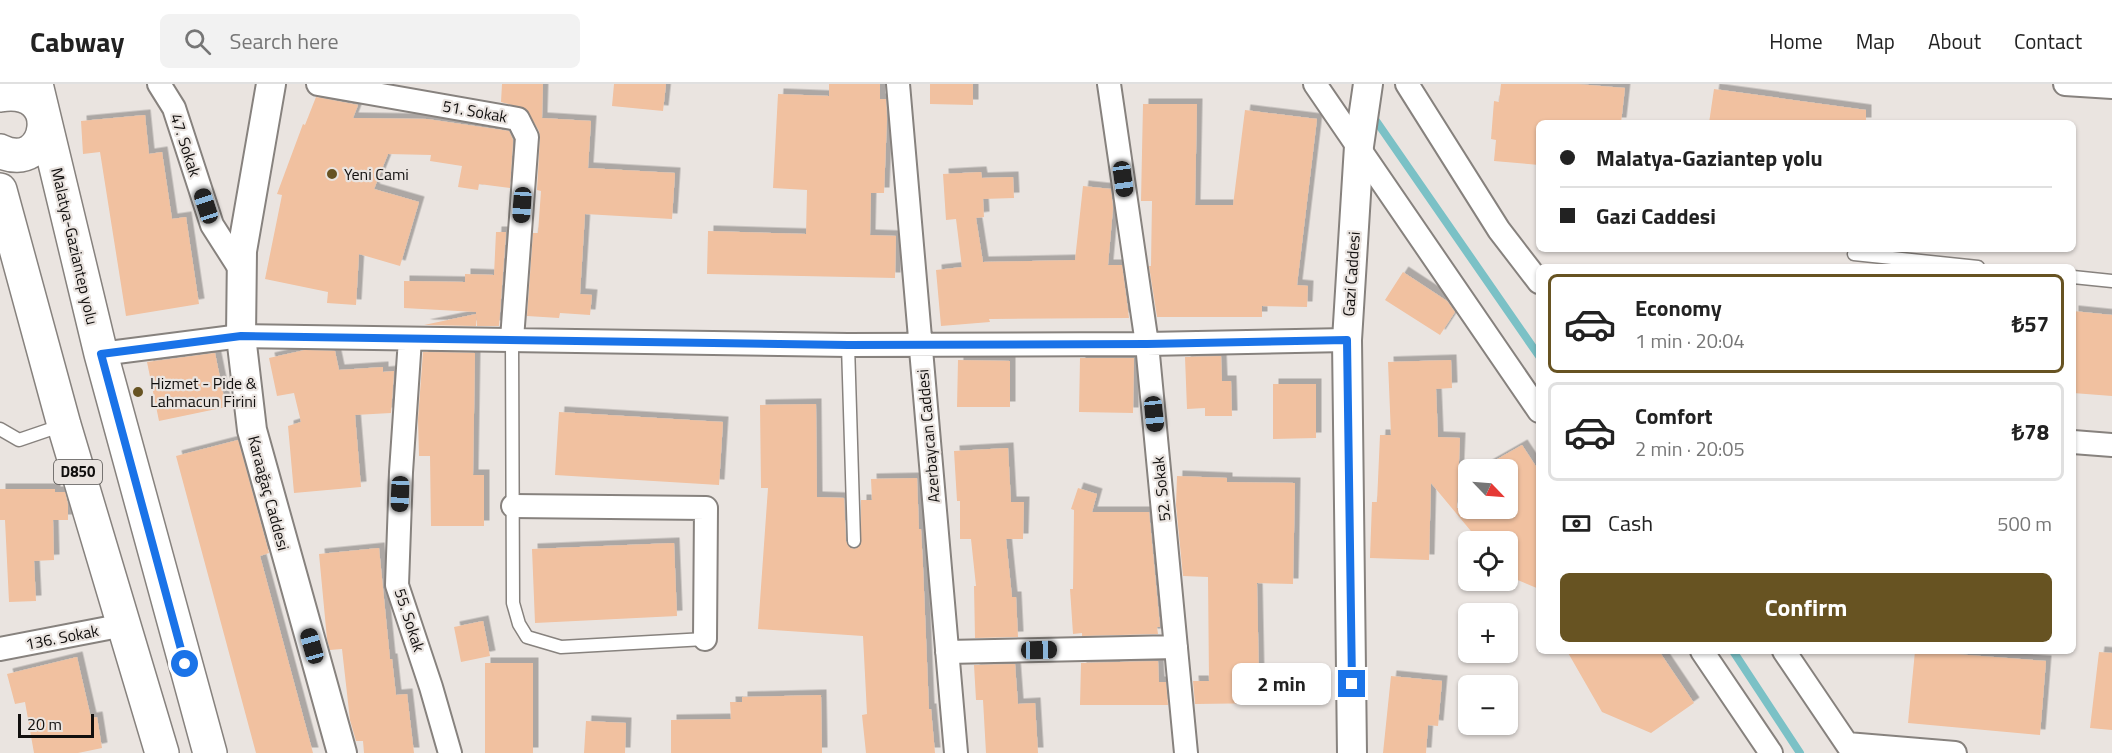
<!DOCTYPE html>
<meta charset="utf-8">
<style>
:root{--surface:#fff;--page:#f2f2f2;--text:#222;--muted:#767676;--line:#e0e0e0;--accent:#675322}
body{margin:0;font-family:"Titillium Web",sans-serif;background:var(--page);color:var(--text);height:100vh;display:flex;flex-direction:column;font-size:22px;white-space:nowrap}
*{box-sizing:border-box;margin:0}
p{font-size:20px;color:var(--muted)}
.icon{flex:none;width:33px;height:33px;fill:none;stroke:currentColor;stroke-width:2;stroke-linecap:round;stroke-linejoin:round}
.map{position:relative;flex:1;overflow:hidden}
.drawer{position:absolute;left:1536px;top:180px;width:540px;height:390px;display:flex;flex-direction:column;background:var(--surface);border-radius:9px;box-shadow:0 2px 4px #0004}
.drawer>*{flex:none}
.top-card{position:absolute;left:1536px;top:36px;width:540px;height:132px;border-radius:9px;box-shadow:0 2px 4px #0004;display:grid;align-content:center;height:132px;padding:0 24px;background:var(--surface)}
.needle{width:39px;rotate:115deg}
.fabs{position:absolute;left:1458px;top:375px;display:grid;gap:12px}
.fabs a{display:grid;place-items:center;width:60px;height:60px;border-radius:9px;background:var(--surface);box-shadow:0 2px 4px #0004;font-size:30px}
.scale{position:absolute;left:18px;bottom:15px;width:76px;box-sizing:border-box;padding-left:6px;border:3px solid #110f0e;border-top:0;font-size:16px;line-height:21px;white-space:nowrap;color:#110f0e;-webkit-text-stroke:4px #eae4e0;paint-order:stroke}
.end{position:absolute;width:27px;height:27px;margin:-14px;border:8px solid #1a73e8;background:#fff;box-shadow:0 0 0 3px #fff}
.from{border-radius:50%}
.bubble{position:absolute;height:42px;border-radius:9px;background:var(--surface);box-shadow:0 2px 4px #0004;font-size:20px;font-weight:700;line-height:42px;text-align:center}
.car{position:absolute;width:18px;height:36px;margin:-18px -9px;border-radius:8px;box-shadow:0 0 4px 2px #0007;background:linear-gradient(#222 24%,#8ab4d8 0 40%,#222 0 76%,#8ab4d8 0 86%,#222 0)}
.top-card b{display:flex;align-items:center;gap:21px;height:57px;font-size:22px}
.top-card b+b{border-top:2px solid var(--line)}
.top-card i{width:15px;height:15px;background:var(--text)}
ul{padding:10px 0 0;list-style:none}
li{display:flex;align-items:center;gap:18px;height:99px;margin:0 12px 9px;padding:0 12px;border:3px solid var(--line);border-radius:9px}
li div{flex:1}
li b{display:block;font-size:22px}
li em{font-style:normal;font-weight:700}
li.active{border-color:var(--accent)}
li>.icon{width:54px;height:54px;stroke-width:1.5}
.pay{display:flex;align-items:center;gap:15px;height:66px;padding:0 24px;font-size:22px}
.pay p{margin-inline-start:auto}
.action{display:flex;gap:12px;margin-top:auto;padding:12px 24px}
.action a{flex:1;height:69px;border-radius:9px;background:var(--accent);color:#fff;font-size:24px;font-weight:700;line-height:69px;text-align:center}
header{display:flex;align-items:center;gap:36px;box-sizing:border-box;height:84px;padding:0 30px;background:var(--surface);border-bottom:2px solid var(--line)}
header strong{font-size:28px}
nav{display:flex;gap:33px;margin-inline-start:auto;font-size:21px}
.search{width:420px;height:54px;background:var(--page);display:flex;align-items:center;gap:15px;box-sizing:border-box;padding:0 21px;border-radius:9px;color:var(--muted);font-size:22px}
.map>svg:first-child{display:block}
</style>
<header>
<strong>Cabway</strong>
<div class="search"><svg class="icon" aria-label="search" viewBox="0 0 24 24"><circle cx="10" cy="10" r="6"/><path d="M15 15l6 6"/></svg>Search here</div>
<nav><a>Home</a><a>Map</a><a>About</a><a>Contact</a></nav>
</header>
<div class="map">
<svg width="2112" height="669" viewBox="0 0 2112 669">
<defs>
<filter id="shadow"><feDropShadow dx="5.5" dy="-5.5" stdDeviation="0" flood-color="#0004"/></filter>
</defs>
<rect width="100%" height="100%" fill="#eae4e0"/>
<g fill="none" stroke-linecap="round" stroke-linejoin="round">
<path stroke="#7bc1c6" stroke-width="8" d="M 1372,31 L 1539,272
M 1733,567 L 1800,669"/>
</g>
<path fill="#f1c1a0" filter="url(#shadow)" d="M 502,0 L 543,0 L 542,34 L 591,37 L 588,84 L 675,89 L 672,135 L 585,130 L 580,210 L 592,211 L 590,231 L 560,229 L 559,234 L 527,232 L 533,149 L 538,149 L 541,107 L 537,106 L 540,53 L 539,47 L 526,25 L 501,18 Z
M 614,0 L 666,0 L 663,27 L 612,22 Z
M 829,0 L 880,0 L 880,15 L 886,15 L 887,35 L 884,109 L 871,109 L 870,151 L 896,152 L 895,194 L 707,190 L 708,147 L 806,150 L 807,106 L 773,104 L 778,10 L 829,12 Z
M 930,0 L 973,0 L 973,21 L 930,20 Z
M 1501,0 L 1577,0 L 1625,4 L 1621,39 L 1539,39 L 1539,81 L 1494,77 L 1496,56 L 1491,55 L 1494,17 L 1499,18 Z
M 1714,5 L 1866,26 L 1866,39 L 1709,39 Z
M 316,13 L 358,21 L 353,34 L 427,35 L 509,47 L 513,56 L 510,104 L 479,100 L 478,106 L 458,103 L 462,82 L 430,77 L 431,71 L 388,70 L 374,105 L 419,118 L 400,182 L 359,170 L 356,221 L 327,219 L 328,208 L 265,195 L 282,111 L 277,110 L 303,40 L 305,41 Z
M 1143,20 L 1197,20 L 1195,121 L 1233,121 L 1245,26 L 1317,35 L 1297,201 L 1308,202 L 1307,223 L 1262,222 L 1262,233 L 1157,233 L 1149,182 L 1151,182 L 1152,117 L 1141,117 Z
M 145,31 L 149,70 L 162,68 L 172,135 L 186,133 L 199,220 L 126,232 L 100,68 L 83,70 L 81,37 Z
M 981,88 L 982,94 L 1013,93 L 1014,114 L 983,115 L 984,133 L 976,134 L 983,178 L 1075,176 L 1083,102 L 1111,105 L 1113,124 L 1108,181 L 1122,181 L 1129,234 L 989,235 L 990,238 L 941,242 L 936,186 L 962,183 L 956,135 L 946,136 L 943,90 Z
M 496,148 L 506,148 L 499,242 L 477,242 L 476,231 L 476,242 L 424,241 L 476,230 L 476,228 L 404,224 L 404,197 L 465,198 L 465,190 L 494,191 Z
M 1403,188 L 1447,217 L 1455,228 L 1440,251 L 1385,216 Z
M 2073,227 L 2112,231 L 2112,312 L 2073,309 Z
M 305,266 L 335,267 L 339,286 L 383,283 L 383,288 L 394,287 L 391,329 L 355,331 L 361,403 L 294,409 L 288,342 L 301,338 L 294,309 L 277,312 L 269,274 Z
M 423,268 L 475,269 L 473,391 L 484,391 L 484,442 L 431,442 L 430,372 L 419,372 L 418,335 Z
M 215,269 L 226,323 L 159,337 L 147,278 Z
M 1221,272 L 1222,297 L 1231,297 L 1232,332 L 1205,332 L 1205,324 L 1187,325 L 1185,273 Z
M 1080,274 L 1134,274 L 1133,329 L 1079,328 Z
M 958,276 L 1010,277 L 1010,323 L 957,323 Z
M 1451,276 L 1452,304 L 1436,305 L 1438,353 L 1460,354 L 1457,424 L 1508,424 L 1508,386 L 1478,386 L 1522,361 L 1539,387 L 1539,505 L 1508,492 L 1508,458 L 1480,458 L 1431,399 L 1429,476 L 1370,474 L 1372,418 L 1377,418 L 1380,351 L 1391,351 L 1388,278 Z
M 1273,300 L 1316,300 L 1316,354 L 1273,355 Z
M 816,320 L 817,413 L 844,414 L 846,457 L 850,464 L 855,465 L 861,460 L 861,416 L 872,416 L 871,395 L 917,394 L 919,445 L 921,445 L 923,483 L 929,625 L 931,625 L 935,669 L 866,669 L 862,631 L 867,630 L 863,552 L 758,545 L 768,404 L 761,404 L 760,321 Z
M 559,328 L 723,338 L 719,401 L 555,391 Z
M 238,356 L 269,469 L 260,472 L 313,669 L 256,669 L 176,372 Z
M 1008,364 L 1011,418 L 1024,418 L 1023,455 L 1006,455 L 1012,513 L 1016,513 L 1018,553 L 975,554 L 974,502 L 976,502 L 971,455 L 960,455 L 960,417 L 957,417 L 954,367 Z
M 1177,392 L 1227,394 L 1227,398 L 1295,399 L 1293,500 L 1257,499 L 1259,596 L 1270,596 L 1270,619 L 1195,620 L 1193,597 L 1209,597 L 1208,493 L 1183,492 L 1176,421 Z
M 1078,404 L 1097,410 L 1092,428 L 1149,428 L 1160,543 L 1157,543 L 1158,550 L 1082,552 L 1082,549 L 1073,550 L 1070,505 L 1073,505 L 1074,426 L 1071,425 Z
M 0,405 L 55,405 L 55,408 L 65,408 L 68,421 L 68,436 L 53,436 L 54,476 L 34,477 L 36,517 L 9,518 L 5,436 L 0,436 Z
M 674,459 L 677,532 L 535,539 L 532,465 Z
M 379,464 L 390,575 L 392,575 L 396,611 L 407,610 L 414,669 L 364,669 L 363,657 L 356,657 L 350,636 L 342,565 L 330,566 L 327,555 L 319,470 Z
M 483,537 L 490,572 L 461,578 L 454,543 Z
M 1567,567 L 1659,567 L 1694,619 L 1651,649 L 1602,628 Z
M 1915,567 L 2046,577 L 2040,651 L 1908,639 Z
M 2099,568 L 2112,569 L 2112,646 L 2090,644 Z
M 77,573 L 91,634 L 97,633 L 102,664 L 78,669 L 34,669 L 25,618 L 15,620 L 7,590 Z
M 1158,577 L 1159,598 L 1166,598 L 1168,621 L 1080,621 L 1081,579 Z
M 485,579 L 533,579 L 533,669 L 485,669 Z
M 1015,580 L 1018,620 L 1035,619 L 1038,669 L 986,669 L 983,616 L 976,616 L 974,581 Z
M 1391,592 L 1442,597 L 1438,642 L 1428,641 L 1426,669 L 1383,669 Z
M 821,611 L 822,669 L 671,669 L 671,636 L 731,635 L 730,618 L 742,618 L 742,613 Z
M 586,637 L 626,639 L 625,669 L 584,669 Z"/>
<g fill="none" stroke-linecap="round" stroke-linejoin="round">
<g stroke="#87827e" stroke-width="15">
<path id="service" d="M 1854,170 L 1978,183
M 2073,193 L 2112,197
M 512,255 L 513,519 L 519,540 L 527,553 L 561,563 L 705,555
M 848,261 L 854,457
M 0,345 L 19,356 L 63,341"/>
</g>
<g stroke="#87827e" stroke-width="26">
<path id="minor" d="M 159,0 L 174,24 L 212,141 L 242,188
M 318,0 L 518,35 L 527,53 L 512,255
M 898,0 L 956,669
M 1109,0 L 1147,260 L 1186,669
M 1315,0 L 1539,327
M 1407,0 L 1499,146 L 1539,198
M 2065,0 L 2112,3
M 410,255 L 401,388 L 397,501 L 431,603 L 450,669
M 101,270 L 241,252 L 848,261 L 1147,260 L 1347,256
M 2073,358 L 2112,361
M 513,422 L 706,424 L 705,555
M 0,565 L 124,541
M 1702,567 L 1771,669
M 1784,567 L 1853,669
M 947,568 L 1176,563
M 1847,660 L 1955,669"/>
</g>
<g stroke="#87827e" stroke-width="32">
<path id="tertiary" d="M 271,0 L 242,167 L 241,252 L 252,346 L 342,669
M 1352,669 L 1347,256 L 1359,62 L 1368,0"/>
</g>
<g stroke="#87827e" stroke-width="36">
<path id="trunk" d="M 36,0 L 101,270 L 210,669
M 0,11 C 67,0 50,92 0,67
M 0,106 L 64,341 L 162,669"/>
</g>
<use href="#service" stroke="#fff" stroke-width="12"/>
<use href="#minor" stroke="#fff" stroke-width="22"/>
<use href="#tertiary" stroke="#fff" stroke-width="28"/>
<use href="#trunk" stroke="#fff" stroke-width="33"/>
</g>
<g fill="none" stroke-linecap="round" stroke-linejoin="round">
<path stroke="#1a73e8" stroke-width="8" d="M 185,580 L 101,270 L 241,252 L 848,261 L 1147,260 L 1347,256 L 1352,600"/>
</g>
<g fill="#675322" stroke="#eae4e0" stroke-width="2">
<circle cx="332" cy="90" r="6"/>
<circle cx="138" cy="308" r="6"/>
</g>
<g text-anchor="middle" stroke-width="4.5" stroke-linejoin="round" paint-order="stroke">
<rect fill="#eae4e0" stroke="#524f4d" stroke-width="1.5" x="54" y="376" width="48" height="24" rx="4.5"/>
<g font-size="15" font-weight="bold" fill="#110f0e">
<text x="78" y="393">D850</text>
</g>
<g font-size="16" fill="#110f0e" stroke="#eae4e0">
<text transform="translate(475 27) rotate(10)" y="6">51. Sokak</text>
<text transform="translate(186 61) rotate(72)" y="6">47. Sokak</text>
<text transform="translate(75 162) rotate(77)" y="6">Malatya-Gaziantep yolu</text>
<text transform="translate(1351 190) rotate(-86)" y="6">Gazi Caddesi</text>
<text transform="translate(928 352) rotate(-95)" y="6">Azerbaycan Caddesi</text>
<text transform="translate(1161 405) rotate(-96)" y="6">52. Sokak</text>
<text transform="translate(269 409) rotate(75)" y="6">Karaağaç Caddesi</text>
<text transform="translate(410 536) rotate(72)" y="6">55. Sokak</text>
<text transform="translate(62 553) rotate(-11)" y="6">136. Sokak</text>
</g>
<g font-size="16" fill="#110f0e" stroke="#eae4e0" text-anchor="start">
<text x="344" y="96">Yeni Cami</text>
<text x="150" y="305">Hizmet - Pide &amp;<tspan x="150" dy="18">Lahmacun Firini</tspan></text>
</g>
</g>
</svg>
<div class="fabs">
<a><svg class="needle" viewBox="-14 -14 28 28"><path d="M0-13l5 13h-10z" fill="#e53935"/><path d="M0 13l5-13h-10z" fill="#767676"/></svg></a>
<a><svg class="icon" aria-label="locate" viewBox="0 0 24 24"><circle cx="12" cy="12" r="6"/><path d="M12 2v4M12 18v4M2 12h4M18 12h4"/></svg></a>
<a>+</a>
<a>−</a>
</div>
<div class="scale">20 m</div>
<i class="end from" style="left:185px;top:580px"></i>
<i class="end" style="left:1352px;top:600px"></i>
<div class="bubble" style="left:1232px;top:579px;width:99px">2 min</div>
<i class="car" style="left:1123px;top:95px;rotate:172deg"></i>
<i class="car" style="left:522px;top:121px;rotate:184deg"></i>
<i class="car" style="left:206px;top:122px;rotate:342deg"></i>
<i class="car" style="left:1154px;top:330px;rotate:174deg"></i>
<i class="car" style="left:400px;top:410px;rotate:182deg"></i>
<i class="car" style="left:312px;top:562px;rotate:344deg"></i>
<i class="car" style="left:1039px;top:566px;rotate:89deg"></i>
<div class="top-card">
<b><i class="from"></i>Malatya-Gaziantep yolu</b>
<b><i></i>Gazi Caddesi</b>
</div>
<section class="drawer">
<ul>
<li class="active"><svg class="icon" aria-label="car" viewBox="0 0 24 24"><path d="M5 17H2v-5l4-1 3-4h7l3 4 3 1v5h-3M9 17h6M6 11h13"/><circle cx="7" cy="17" r="2"/><circle cx="17" cy="17" r="2"/></svg><div><b>Economy</b><p>1 min · 20:04</p></div><em>₺57</em></li>
<li><svg class="icon" aria-label="car" viewBox="0 0 24 24"><path d="M5 17H2v-5l4-1 3-4h7l3 4 3 1v5h-3M9 17h6M6 11h13"/><circle cx="7" cy="17" r="2"/><circle cx="17" cy="17" r="2"/></svg><div><b>Comfort</b><p>2 min · 20:05</p></div><em>₺78</em></li>
</ul>
<div class="pay"><svg class="icon" aria-label="cash" viewBox="0 0 24 24"><path d="M3 7h18v10H3z"/><circle cx="12" cy="12" r="2"/></svg>Cash<p>500 m</p></div>
<div class="action"><a>Confirm</a></div>
</section>
</div>
